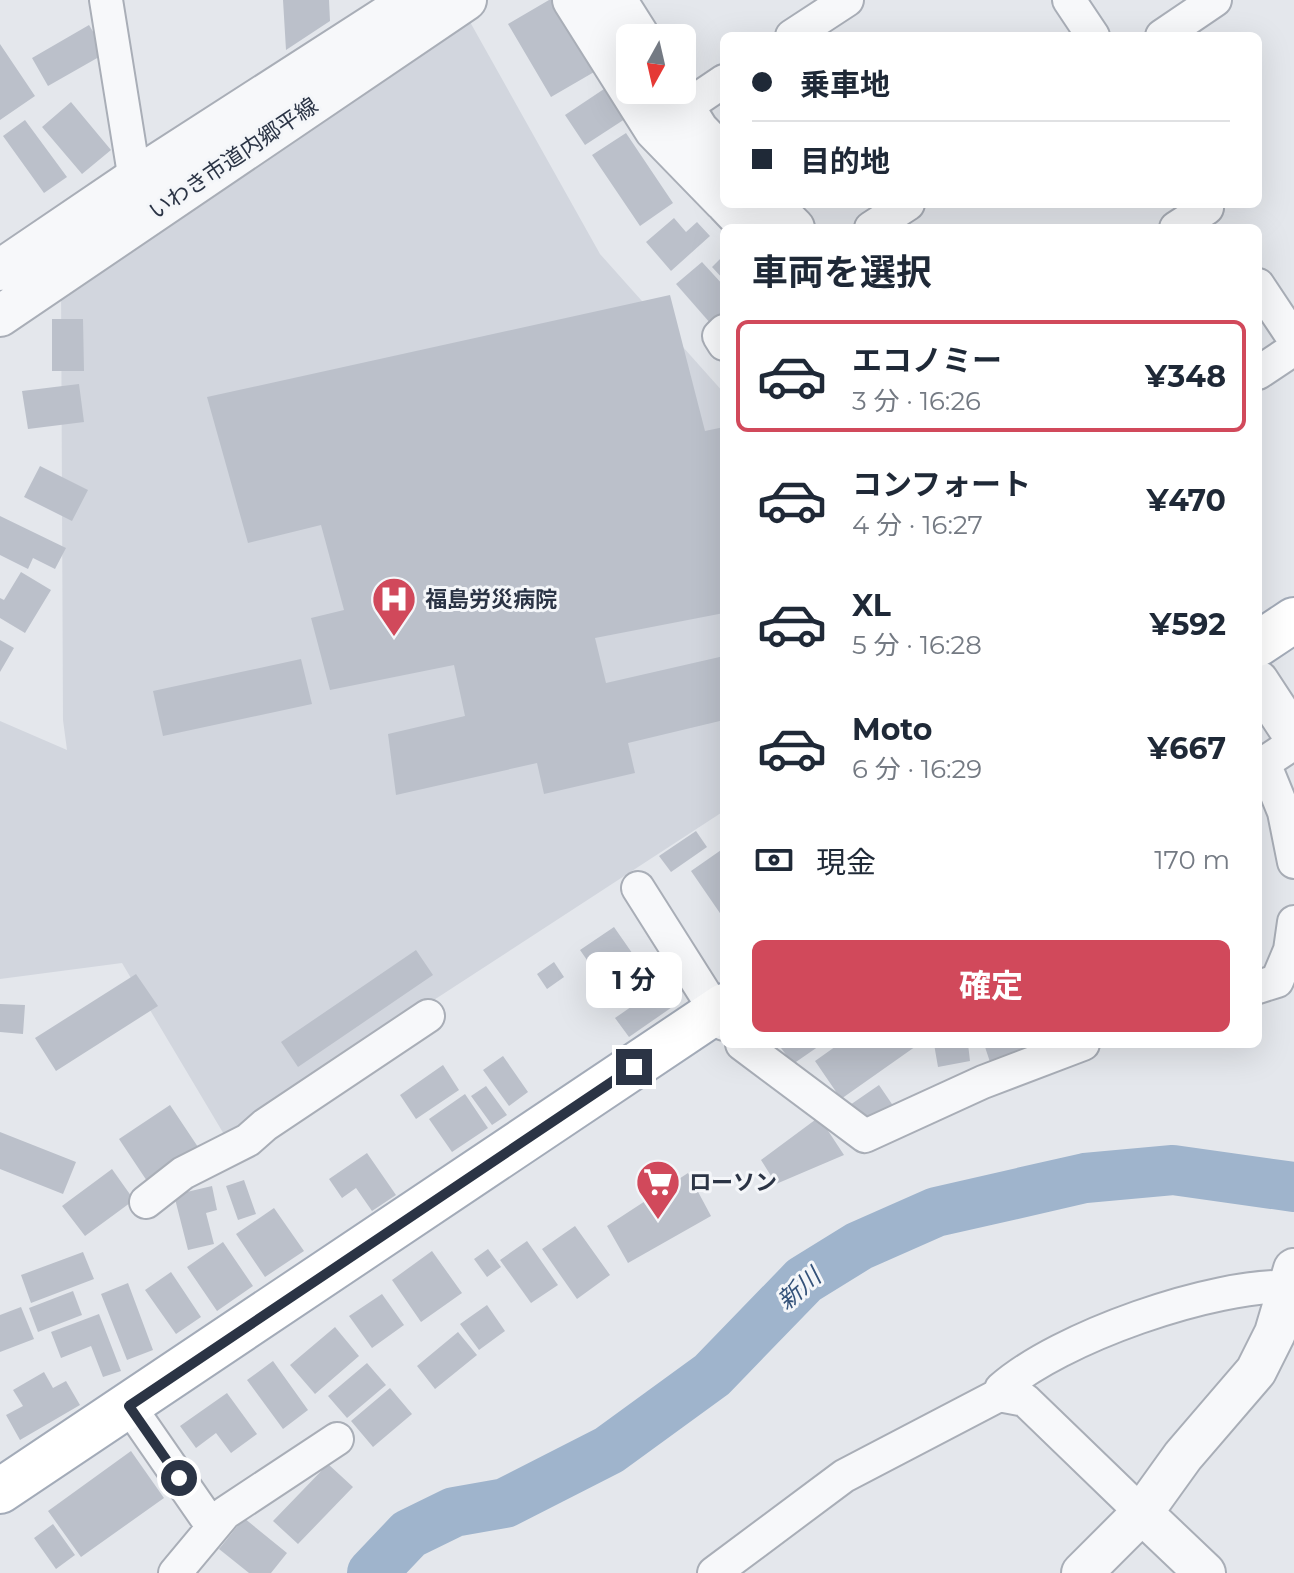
<!DOCTYPE html>
<html lang="ja">
<meta charset="utf-8">
<style>
:root{--surface:#fff;--page:#f2f2f3;--text:#1f2937;--muted:#747a83;--line:#e0e1e3;--accent:#d1495b}
body{margin:0;font-family:Montserrat,"Noto Sans JP",sans-serif;background:var(--page);color:var(--text);height:100vh;display:flex;flex-direction:column;font-size:30px;white-space:nowrap}
*{box-sizing:border-box;margin:0}
p{font-size:26px;color:var(--muted)}
.icon{flex:none;width:44px;height:44px;fill:none;stroke:currentColor;stroke-width:2;stroke-linecap:round;stroke-linejoin:round}
.map{position:relative;flex:1;overflow:hidden}
.side{position:absolute;left:720px;top:224px;width:542px;height:824px;display:flex;flex-direction:column;background:var(--surface);border-radius:12px;box-shadow:0 8px 32px #0002}
.side>*{flex:none}
.hud{position:absolute;left:720px;top:32px;width:542px;height:176px;border-radius:12px;box-shadow:0 8px 32px #0002;display:grid;align-content:center;height:176px;padding:0 32px;background:var(--surface)}
.needle{width:52px;rotate:188deg}
.tools{position:absolute;left:616px;top:24px;display:grid;gap:16px}
.tools a{display:grid;place-items:center;width:80px;height:80px;border-radius:12px;background:var(--surface);box-shadow:0 8px 32px #0002;font-size:40px}
.end{position:absolute;width:36px;height:36px;margin:-18px;border:10px solid #2b3445;background:#fff;box-shadow:0 0 0 4px #fff}
.from{border-radius:50%}
.bubble{position:absolute;height:56px;border-radius:12px;background:var(--surface);box-shadow:0 8px 32px #0002;font-size:26px;font-weight:700;line-height:56px;text-align:center}
.hud b{display:flex;align-items:center;gap:28px;height:76px;font-size:30px}
.hud b+b{border-top:2px solid var(--line)}
.hud i{width:20px;height:20px;background:var(--text)}
ul{padding:0;list-style:none}
li{display:flex;align-items:center;gap:24px;height:112px;margin:0 16px 12px;padding:0 16px;border:4px solid transparent;border-radius:12px}
li div{flex:1}
li b{display:block;font-size:30px}
li em{font-style:normal;font-weight:700}
li.on{border-color:var(--accent)}
li>.icon{width:72px;height:72px;stroke-width:1.5}
h2{padding:0 32px;font-size:36px;line-height:96px}
.pay{display:flex;align-items:center;gap:20px;height:88px;padding:0 32px;font-size:30px}
.pay p{margin-inline-start:auto}
.cta{display:flex;gap:16px;margin-top:auto;padding:16px 32px}
.cta a{flex:1;height:92px;border-radius:12px;background:var(--accent);color:#fff;font-size:32px;font-weight:700;line-height:92px;text-align:center}
.map>svg:first-child{display:block}
</style>
<div class="map">
<svg width="1294" height="1573" viewBox="0 0 1294 1573">
<rect width="100%" height="100%" fill="#e4e7ec"/>
<path fill="#d2d6de" d="M 465,13 L 600,254 L 724,393 L 724,811 L 225,1136 L 122,963 L 0,979 L 0,721 L 67,750 L 63,720 L 61,277 Z"/>
<g fill="none" stroke-linecap="round" stroke-linejoin="round">
<path stroke="#9fb4cc" stroke-width="50" d="M 372,1573 L 409,1534 L 454,1512 L 505,1503 L 609,1450 L 712,1375 L 804,1280 L 859,1246 L 936,1212 L 1085,1178 L 1173,1170 L 1294,1187"/>
</g>
<path fill="#bbc0ca" d="M 283,0 L 329,0 L 330,21 L 286,50 Z
M 549,0 L 561,0 L 601,68 L 551,97 L 508,24 Z
M 89,25 L 106,53 L 48,86 L 32,58 Z
M 0,44 L 35,96 L 0,120 Z
M 607,87 L 628,117 L 585,145 L 565,115 Z
M 71,102 L 111,150 L 82,174 L 42,127 Z
M 25,120 L 67,177 L 44,193 L 3,136 Z
M 626,133 L 673,203 L 640,226 L 592,155 Z
M 674,218 L 686,232 L 697,222 L 710,236 L 671,271 L 646,242 Z
M 724,255 L 724,280 L 712,267 Z
M 702,262 L 724,286 L 724,313 L 711,324 L 676,284 Z
M 670,295 L 705,431 L 724,427 L 724,613 L 595,638 L 606,683 L 724,656 L 724,720 L 628,743 L 635,773 L 544,794 L 537,763 L 396,795 L 388,734 L 465,716 L 454,665 L 330,690 L 311,618 L 344,610 L 321,525 L 248,543 L 207,397 Z
M 52,319 L 83,319 L 84,371 L 52,371 Z
M 79,384 L 84,422 L 28,429 L 22,391 Z
M 40,466 L 88,490 L 72,521 L 24,497 Z
M 0,516 L 66,548 L 55,569 L 33,558 L 28,569 L 0,555 Z
M 21,572 L 51,590 L 25,633 L 0,618 L 0,598 L 4,600 Z
M 0,640 L 14,648 L 0,672 Z
M 301,659 L 312,704 L 163,736 L 153,691 Z
M 696,831 L 707,847 L 671,872 L 659,856 Z
M 724,848 L 724,919 L 691,871 Z
M 614,927 L 653,983 L 619,1006 L 580,950 Z
M 416,950 L 433,975 L 298,1067 L 281,1042 Z
M 554,962 L 564,977 L 547,989 L 537,974 Z
M 136,974 L 158,1006 L 56,1071 L 35,1038 Z
M 664,984 L 678,1003 L 629,1037 L 615,1018 Z
M 0,1004 L 25,1005 L 23,1034 L 0,1032 Z
M 778,1044 L 822,1044 L 793,1064 Z
M 839,1044 L 919,1044 L 841,1099 L 815,1061 Z
M 934,1044 L 968,1044 L 970,1061 L 938,1067 Z
M 984,1044 L 1043,1044 L 991,1065 Z
M 503,1056 L 528,1092 L 509,1106 L 483,1070 Z
M 443,1065 L 459,1090 L 416,1119 L 400,1095 Z
M 879,1085 L 894,1107 L 866,1127 L 850,1105 Z
M 486,1086 L 507,1115 L 492,1125 L 471,1096 Z
M 465,1094 L 488,1128 L 452,1152 L 429,1119 Z
M 170,1105 L 200,1150 L 149,1184 L 119,1139 Z
M 819,1117 L 844,1155 L 776,1184 L 761,1160 Z
M 0,1132 L 76,1162 L 63,1194 L 0,1169 Z
M 367,1153 L 396,1195 L 372,1211 L 356,1188 L 342,1198 L 329,1179 Z
M 112,1169 L 134,1200 L 85,1236 L 62,1206 Z
M 688,1173 L 711,1216 L 628,1263 L 607,1226 Z
M 244,1180 L 256,1214 L 238,1220 L 226,1186 Z
M 212,1186 L 217,1210 L 206,1213 L 214,1244 L 188,1250 L 174,1195 Z
M 274,1208 L 304,1251 L 265,1277 L 236,1234 Z
M 575,1226 L 610,1275 L 577,1299 L 542,1249 Z
M 527,1241 L 558,1285 L 531,1303 L 500,1260 Z
M 223,1242 L 253,1286 L 217,1311 L 187,1267 Z
M 488,1249 L 501,1267 L 487,1277 L 474,1259 Z
M 432,1251 L 462,1293 L 421,1322 L 392,1280 Z
M 83,1252 L 94,1279 L 31,1303 L 21,1275 Z
M 171,1272 L 201,1317 L 176,1334 L 145,1290 Z
M 128,1283 L 153,1350 L 127,1360 L 101,1294 Z
M 73,1291 L 82,1315 L 38,1332 L 29,1308 Z
M 382,1294 L 404,1325 L 372,1348 L 349,1316 Z
M 487,1305 L 505,1331 L 479,1350 L 460,1324 Z
M 21,1307 L 34,1339 L 0,1352 L 0,1315 Z
M 99,1314 L 121,1371 L 103,1377 L 91,1346 L 61,1358 L 51,1332 Z
M 335,1327 L 359,1356 L 315,1394 L 290,1365 Z
M 458,1332 L 477,1355 L 435,1389 L 417,1366 Z
M 273,1361 L 308,1410 L 283,1429 L 247,1380 Z
M 367,1363 L 386,1385 L 347,1418 L 328,1396 Z
M 44,1372 L 53,1388 L 66,1381 L 80,1405 L 20,1440 L 6,1415 L 23,1406 L 13,1390 Z
M 390,1388 L 412,1414 L 373,1447 L 351,1421 Z
M 227,1393 L 257,1434 L 231,1453 L 216,1433 L 196,1448 L 180,1426 Z
M 131,1451 L 164,1498 L 81,1557 L 48,1511 Z
M 328,1464 L 353,1487 L 298,1544 L 273,1521 Z
M 244,1518 L 287,1553 L 271,1573 L 249,1573 L 219,1549 Z
M 53,1524 L 75,1555 L 56,1569 L 34,1538 Z"/>
<g fill="none" stroke-linecap="round" stroke-linejoin="round">
<g stroke="#a9aeb7" stroke-width="36">
<path id="minor" d="M 106,0 L 138,199
M 1069,0 L 1093,36
M 792,36 L 847,0
M 1162,36 L 1215,0
M 684,108 L 724,81
M 871,228 L 908,204
M 1176,228 L 1207,208
M 1258,285 L 1294,339
M 724,331 L 719,336 L 724,344
M 1258,373 L 1294,349
M 1294,743 L 1264,763 L 1284,812 L 1294,862
M 638,888 L 724,1024
M 1258,987 L 1277,981 L 1290,950 L 1294,922
M 742,1044 L 865,1136 L 983,1082 L 1083,1044
M 146,1202 L 183,1173 L 248,1140 L 265,1125 L 428,1016
M 999,1395 L 1001,1389 C 1058,1338 1214,1283 1291,1287
M 129,1406 L 212,1526
M 175,1573 L 225,1513 L 337,1439
M 714,1573 L 844,1476 L 999,1395 L 1025,1400 L 1142,1513"/>
</g>
<g stroke="#a9aeb7" stroke-width="44">
<path id="tertiary" d="M 573,0 L 655,130 L 724,201
M 616,0 L 640,38
M 673,90 L 698,130 L 724,157
M 727,204 L 750,228
M 770,204 L 794,228
M 0,270 L 137,177 L 412,0
M 0,316 L 466,0
M 1258,681 L 1294,736
M 1142,1513 L 1205,1573
M 1082,1573 L 1142,1513 L 1183,1456 L 1256,1371 L 1275,1333 L 1294,1269"/>
</g>
<g stroke="#a3abb8" stroke-width="48">
<path id="primary" d="M 1258,644 L 1294,620
M 0,1491 L 724,1006"/>
</g>
<use href="#minor" stroke="#f7f8fa" stroke-width="32"/>
<use href="#tertiary" stroke="#f7f8fa" stroke-width="40"/>
<use href="#primary" stroke="#fff" stroke-width="44"/>
</g>
<g fill="none" stroke-linecap="round" stroke-linejoin="round">
<path stroke="#2b3445" stroke-width="10" d="M 179,1478 L 129,1406 L 634,1067"/>
</g>
<defs>
<g id="hospital-pin" transform="scale(2.3)"><path d="M0 17L-7.5 6A9.5 9.5 0 1 1 7.5 6Z" fill="#d1495b" stroke="#f4f6f9"/><path d="M-5-5h3v3.5h4V-5h3V5h-3V1.5h-4V5h-3Z" fill="#fff"/></g>
<g id="supermarket-pin" transform="scale(2.3)"><path d="M0 17L-7.5 6A9.5 9.5 0 1 1 7.5 6Z" fill="#d1495b" stroke="#f4f6f9"/><path d="M-6-5.5h2.5l.6 2H6L4.5 2H-2.5L-4.4-4H-6ZM-1.5 3.2a1.3 1.3 0 1 0 .1 0ZM3 3.2a1.3 1.3 0 1 0 .1 0Z" fill="#fff"/></g>
</defs>
<g fill-rule="evenodd">
<use href="#hospital-pin" x="394" y="599"/>
<use href="#supermarket-pin" x="658" y="1182"/>
</g>
<g text-anchor="middle" stroke-width="6" stroke-linejoin="round" paint-order="stroke">
<g font-size="22" fill="#2b3445" stroke="#f4f6f9">
<text transform="translate(233 158) rotate(-34)" y="8">いわき市道内郷平線</text>
</g>
<g font-size="22" font-weight="bold" fill="#2b3445" stroke="#f4f6f9" text-anchor="start">
<text x="425" y="607">福島労災病院</text>
<text x="689" y="1190">ローソン</text>
</g>
<g font-size="24" font-style="italic" fill="#34527a" stroke="#f4f6f9">
<text transform="translate(799 1289) rotate(-41)" y="8">新川</text>
</g>
</g>
</svg>
<div class="tools">
<a><svg class="needle" viewBox="-14 -14 28 28"><path d="M0-13l5 13h-10z" fill="#e53935"/><path d="M0 13l5-13h-10z" fill="#747a83"/></svg></a>
</div>
<i class="end from" style="left:179px;top:1478px"></i>
<i class="end" style="left:634px;top:1067px"></i>
<div class="bubble" style="left:586px;top:952px;width:96px">1 分</div>
<div class="hud">
<b><i class="from"></i>乗車地</b>
<b><i></i>目的地</b>
</div>
<section class="side">
<h2>車両を選択</h2>
<ul>
<li class="on"><svg class="icon" aria-label="car" viewBox="0 0 24 24"><path d="M5 17H2v-5l4-1 3-4h7l3 4 3 1v5h-3M9 17h6M6 11h13"/><circle cx="7" cy="17" r="2"/><circle cx="17" cy="17" r="2"/></svg><div><b>エコノミー</b><p>3 分 · 16:26</p></div><em>¥348</em></li>
<li><svg class="icon" aria-label="car" viewBox="0 0 24 24"><path d="M5 17H2v-5l4-1 3-4h7l3 4 3 1v5h-3M9 17h6M6 11h13"/><circle cx="7" cy="17" r="2"/><circle cx="17" cy="17" r="2"/></svg><div><b>コンフォート</b><p>4 分 · 16:27</p></div><em>¥470</em></li>
<li><svg class="icon" aria-label="car" viewBox="0 0 24 24"><path d="M5 17H2v-5l4-1 3-4h7l3 4 3 1v5h-3M9 17h6M6 11h13"/><circle cx="7" cy="17" r="2"/><circle cx="17" cy="17" r="2"/></svg><div><b>XL</b><p>5 分 · 16:28</p></div><em>¥592</em></li>
<li><svg class="icon" aria-label="car" viewBox="0 0 24 24"><path d="M5 17H2v-5l4-1 3-4h7l3 4 3 1v5h-3M9 17h6M6 11h13"/><circle cx="7" cy="17" r="2"/><circle cx="17" cy="17" r="2"/></svg><div><b>Moto</b><p>6 分 · 16:29</p></div><em>¥667</em></li>
</ul>
<div class="pay"><svg class="icon" aria-label="cash" viewBox="0 0 24 24"><path d="M3 7h18v10H3z"/><circle cx="12" cy="12" r="2"/></svg>現金<p>170 m</p></div>
<div class="cta"><a>確定</a></div>
</section>
</div>
